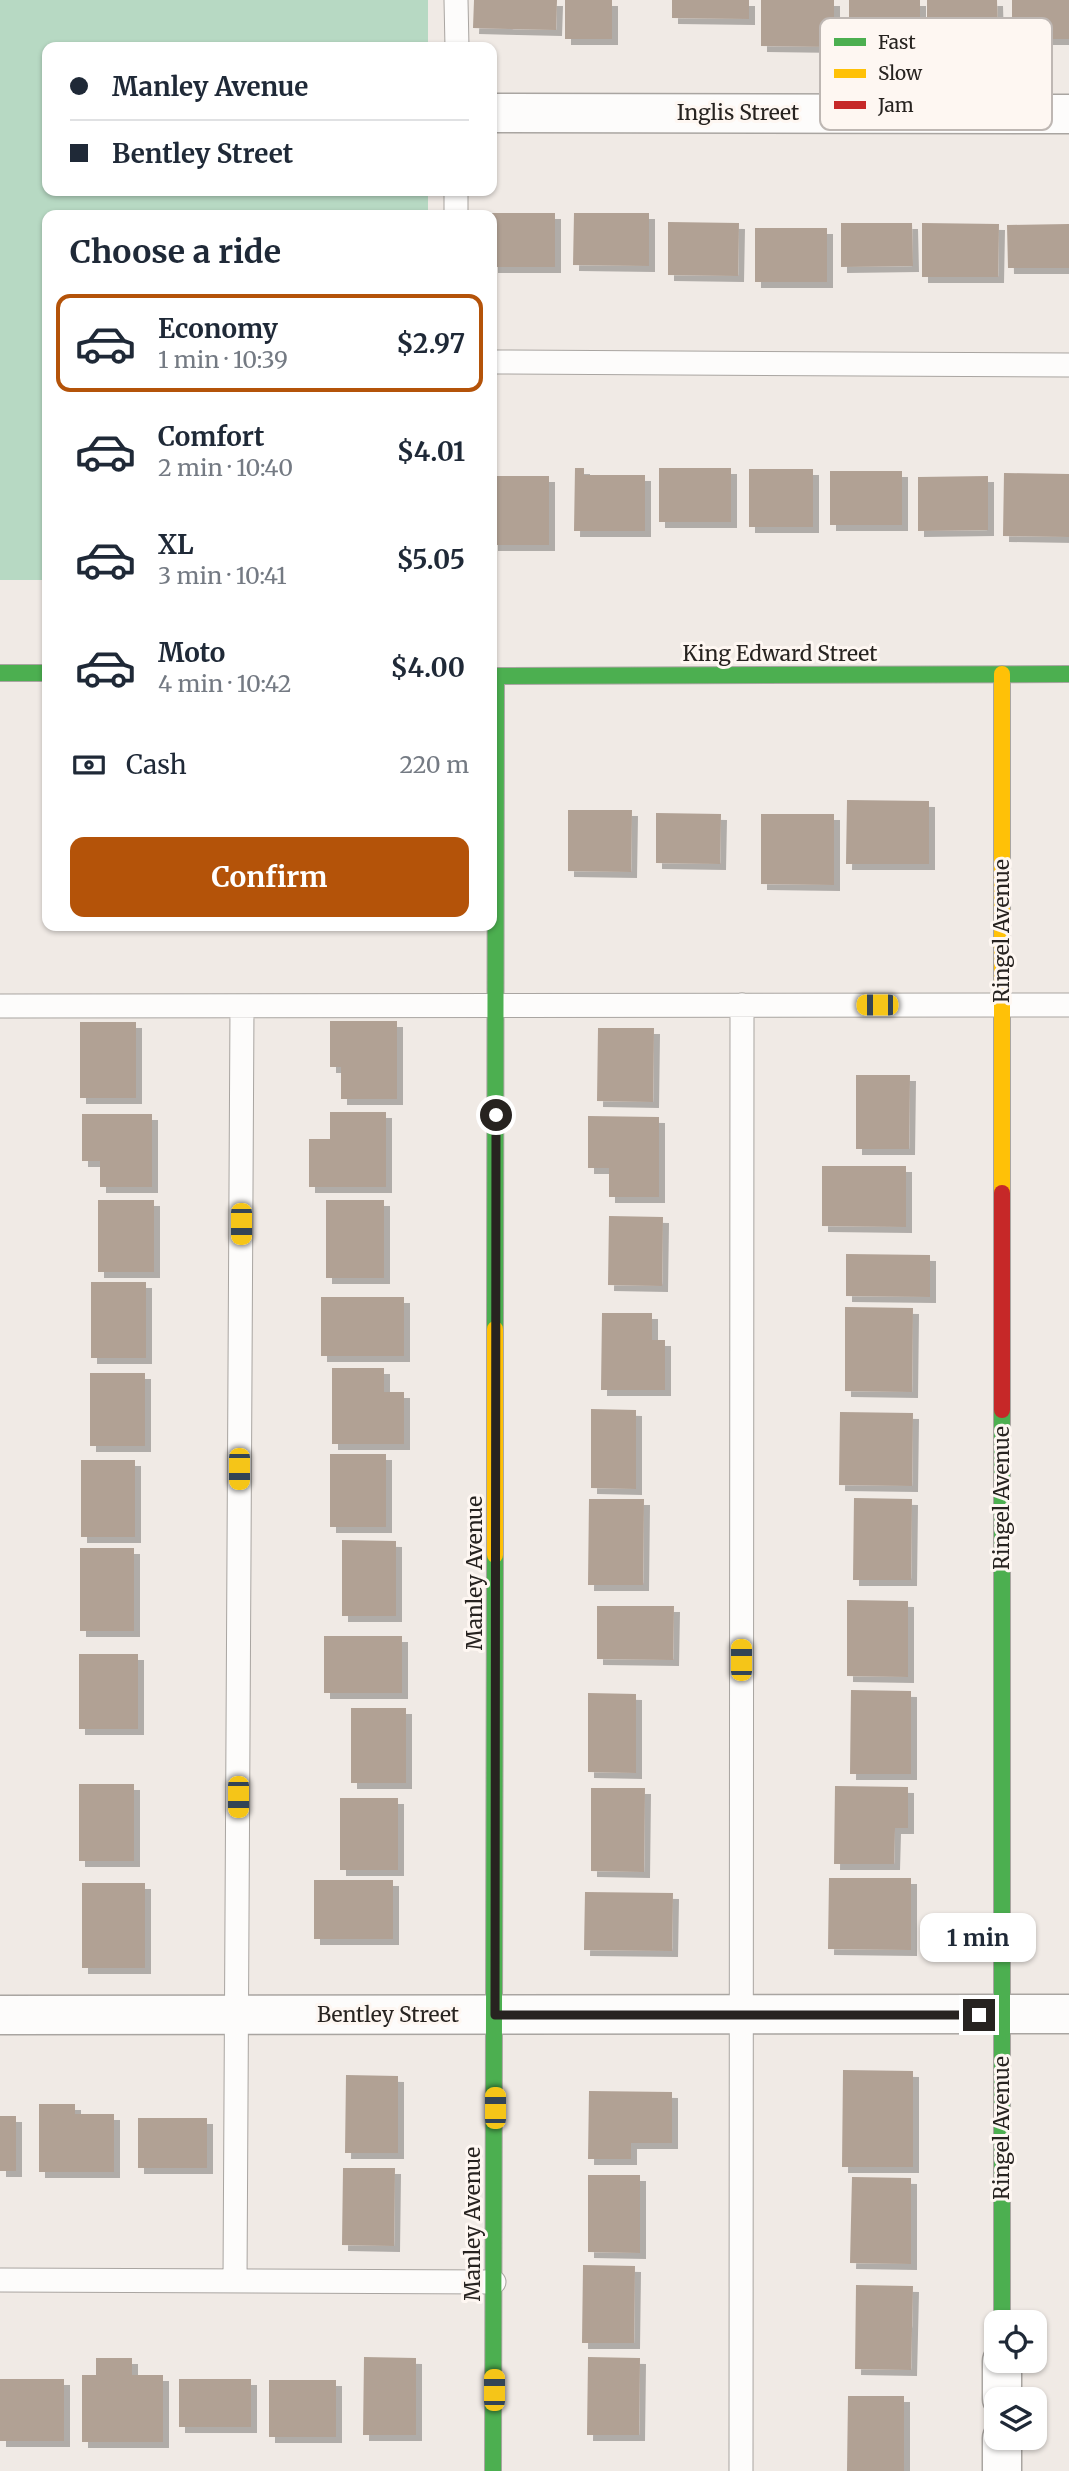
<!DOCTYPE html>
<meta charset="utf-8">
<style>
:root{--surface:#fff;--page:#f6f6f7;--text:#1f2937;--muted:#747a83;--line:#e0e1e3;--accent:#b45309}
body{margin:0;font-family:Merriweather,serif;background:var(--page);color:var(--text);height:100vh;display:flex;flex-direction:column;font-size:26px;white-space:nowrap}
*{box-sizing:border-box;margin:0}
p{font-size:23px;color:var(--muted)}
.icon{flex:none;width:38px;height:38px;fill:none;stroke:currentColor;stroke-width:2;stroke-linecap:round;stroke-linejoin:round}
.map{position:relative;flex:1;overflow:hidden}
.panel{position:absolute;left:42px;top:210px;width:455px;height:721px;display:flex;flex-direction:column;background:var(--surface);border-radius:14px;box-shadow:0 2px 5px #0004}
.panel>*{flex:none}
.top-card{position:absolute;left:42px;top:42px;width:455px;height:154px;border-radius:14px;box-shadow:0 2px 5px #0004;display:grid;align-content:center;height:154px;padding:0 28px;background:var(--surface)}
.buttons{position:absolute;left:984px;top:2310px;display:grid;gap:14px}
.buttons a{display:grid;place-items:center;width:63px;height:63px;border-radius:14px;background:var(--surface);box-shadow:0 2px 5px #0004;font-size:35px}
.end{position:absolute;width:32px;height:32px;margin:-16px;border:9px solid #272320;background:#fff;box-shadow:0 0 0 4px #fff}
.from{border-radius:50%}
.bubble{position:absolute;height:49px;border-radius:14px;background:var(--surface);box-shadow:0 2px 5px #0004;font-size:23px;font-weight:700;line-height:49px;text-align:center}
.car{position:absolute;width:21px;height:42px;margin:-21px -10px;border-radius:9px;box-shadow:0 0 5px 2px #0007;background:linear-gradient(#f5c518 24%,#345 0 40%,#f5c518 0 76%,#345 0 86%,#f5c518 0)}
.top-card b{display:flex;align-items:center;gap:24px;height:66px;font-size:26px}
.top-card b+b{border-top:2px solid var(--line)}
.top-card i{width:18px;height:18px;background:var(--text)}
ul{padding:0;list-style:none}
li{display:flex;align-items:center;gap:21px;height:98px;margin:0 14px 10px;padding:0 14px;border:4px solid transparent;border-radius:14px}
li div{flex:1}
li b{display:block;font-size:26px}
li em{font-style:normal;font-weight:700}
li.selected{border-color:var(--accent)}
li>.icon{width:63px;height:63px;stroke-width:1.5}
h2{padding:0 28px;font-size:32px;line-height:84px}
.pay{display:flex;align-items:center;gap:18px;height:77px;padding:0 28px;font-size:26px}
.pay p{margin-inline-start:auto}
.action{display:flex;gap:14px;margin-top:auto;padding:14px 28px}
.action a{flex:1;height:80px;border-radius:14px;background:var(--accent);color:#fff;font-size:28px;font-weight:700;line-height:80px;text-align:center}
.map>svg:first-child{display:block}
</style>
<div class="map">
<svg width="1069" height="2471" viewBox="0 0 1069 2471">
<defs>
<filter id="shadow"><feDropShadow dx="6" dy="6" stdDeviation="0" flood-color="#0004"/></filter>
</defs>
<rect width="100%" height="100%" fill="#f0eae5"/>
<path fill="#b7d9c3" d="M 0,0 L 428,0 L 428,47 L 47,47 L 47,191 L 428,191 L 428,215 L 47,215 L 47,580 L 0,580 Z"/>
<path fill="#b1a194" filter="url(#shadow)" d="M 474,0 L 557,0 L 556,30 L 473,28 Z
M 565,0 L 612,0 L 612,39 L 565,39 Z
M 672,0 L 749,0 L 749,19 L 672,18 Z
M 761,0 L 834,0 L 834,47 L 761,46 Z
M 849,0 L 920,0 L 920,31 L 849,32 Z
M 927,0 L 997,0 L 998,35 L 927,36 Z
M 1012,0 L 1069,0 L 1069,39 L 1012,39 Z
M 492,213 L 555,213 L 555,267 L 492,267 Z
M 574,213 L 649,213 L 649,266 L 573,265 Z
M 668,222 L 739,223 L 738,276 L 668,275 Z
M 841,223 L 912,223 L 913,266 L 841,267 Z
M 922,223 L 999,224 L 998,277 L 922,277 Z
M 1069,224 L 1069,268 L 1008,268 L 1007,225 Z
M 755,228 L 827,228 L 827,282 L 755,282 Z
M 575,468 L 584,468 L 584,475 L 645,475 L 645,531 L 574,531 Z
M 659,468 L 731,468 L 731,522 L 659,522 Z
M 749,469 L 813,469 L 813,527 L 749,527 Z
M 830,471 L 902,471 L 902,525 L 830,525 Z
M 1004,473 L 1069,474 L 1069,537 L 1003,536 Z
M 492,476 L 549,476 L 549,545 L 492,545 Z
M 988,476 L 988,530 L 918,531 L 918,477 Z
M 847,800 L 929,801 L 929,864 L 846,864 Z
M 568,810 L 632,810 L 631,872 L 568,871 Z
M 656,813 L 721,814 L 720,864 L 656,863 Z
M 761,814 L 834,814 L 834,885 L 761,884 Z
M 330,1021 L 397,1021 L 397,1099 L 341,1099 L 341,1067 L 330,1067 Z
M 80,1022 L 136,1022 L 136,1098 L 80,1098 Z
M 598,1028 L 654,1028 L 653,1102 L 597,1101 Z
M 856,1075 L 910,1075 L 909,1149 L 856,1149 Z
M 330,1112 L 386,1112 L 386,1187 L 309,1187 L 309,1139 L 330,1139 Z
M 82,1114 L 152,1114 L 152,1187 L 100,1187 L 100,1161 L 82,1161 Z
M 588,1116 L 659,1117 L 659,1197 L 609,1197 L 609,1168 L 588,1168 Z
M 822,1166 L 906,1166 L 906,1227 L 822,1226 Z
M 98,1200 L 154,1200 L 154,1272 L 98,1272 Z
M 326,1200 L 384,1200 L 384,1278 L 326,1278 Z
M 609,1216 L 663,1217 L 662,1286 L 608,1285 Z
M 846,1254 L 930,1255 L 930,1297 L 846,1296 Z
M 91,1282 L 146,1282 L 146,1358 L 91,1358 Z
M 321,1297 L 404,1297 L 404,1356 L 321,1356 Z
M 845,1307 L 913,1308 L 912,1392 L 845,1391 Z
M 602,1313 L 652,1313 L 652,1340 L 665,1340 L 665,1390 L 601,1390 Z
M 332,1368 L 384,1368 L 384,1392 L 404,1392 L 404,1444 L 332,1444 Z
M 90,1373 L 145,1373 L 145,1446 L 90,1446 Z
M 591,1409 L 636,1410 L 636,1489 L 591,1488 Z
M 840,1412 L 913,1413 L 912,1486 L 839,1485 Z
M 330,1454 L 386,1454 L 386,1527 L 330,1527 Z
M 81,1460 L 135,1460 L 135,1537 L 81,1537 Z
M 854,1498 L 912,1499 L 911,1580 L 853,1580 Z
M 589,1499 L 644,1499 L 643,1585 L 588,1585 Z
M 342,1540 L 396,1541 L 396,1616 L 342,1616 Z
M 80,1548 L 134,1548 L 134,1631 L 80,1631 Z
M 847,1600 L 908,1601 L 908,1677 L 847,1676 Z
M 597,1606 L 674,1606 L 673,1660 L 597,1659 Z
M 324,1636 L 402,1636 L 402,1693 L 324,1693 Z
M 79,1654 L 138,1654 L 138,1729 L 79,1729 Z
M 851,1690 L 911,1691 L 911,1774 L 850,1774 Z
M 588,1693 L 636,1694 L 636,1773 L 588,1772 Z
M 351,1708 L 406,1708 L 406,1783 L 351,1783 Z
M 79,1784 L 134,1784 L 134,1861 L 79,1861 Z
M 835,1786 L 908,1787 L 908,1828 L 895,1828 L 894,1864 L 834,1864 Z
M 591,1788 L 645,1788 L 644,1872 L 591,1871 Z
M 340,1798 L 398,1798 L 398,1870 L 340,1870 Z
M 829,1878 L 911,1878 L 911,1950 L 828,1949 Z
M 314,1880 L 393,1880 L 393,1939 L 314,1939 Z
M 82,1883 L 145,1883 L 145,1968 L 82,1968 Z
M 585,1892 L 673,1893 L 672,1951 L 584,1950 Z
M 843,2070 L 913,2071 L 913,2167 L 842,2167 Z
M 346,2075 L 398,2076 L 398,2153 L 345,2153 Z
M 589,2091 L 672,2092 L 672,2143 L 631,2143 L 631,2159 L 588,2159 Z
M 39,2104 L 75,2104 L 75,2114 L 114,2114 L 114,2172 L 39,2172 Z
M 0,2116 L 16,2116 L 16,2171 L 0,2171 Z
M 138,2118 L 207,2118 L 207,2168 L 138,2168 Z
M 343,2168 L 395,2168 L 394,2246 L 342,2245 Z
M 588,2175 L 640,2175 L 640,2253 L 588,2252 Z
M 852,2177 L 911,2178 L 911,2264 L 850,2263 Z
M 583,2265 L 635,2266 L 634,2343 L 582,2343 Z
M 856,2285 L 913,2286 L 911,2370 L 855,2369 Z
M 364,2357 L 416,2358 L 416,2435 L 363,2435 Z
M 588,2357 L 640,2358 L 639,2435 L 587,2435 Z
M 96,2358 L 132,2358 L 132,2375 L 163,2375 L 163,2442 L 82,2442 L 82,2375 L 96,2375 Z
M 0,2379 L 64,2379 L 64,2441 L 0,2441 Z
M 179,2379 L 251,2379 L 251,2427 L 179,2427 Z
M 269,2380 L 336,2380 L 336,2437 L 269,2437 Z
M 848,2396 L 904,2396 L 904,2471 L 847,2471 Z"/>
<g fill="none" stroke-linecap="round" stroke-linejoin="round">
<g stroke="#a9a5a1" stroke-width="25">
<path id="lane" d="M 456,0 L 457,47
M 456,215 L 456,191
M 492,362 L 1069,365
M 0,1006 L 1069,1005
M 0,2280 L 494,2282
M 235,2281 L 242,1006
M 741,2471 L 742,1005"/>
</g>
<g stroke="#a9a5a1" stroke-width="41">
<path id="street" d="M 492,113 L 1069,114
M 0,2015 L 1069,2014
M 1002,2361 L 1002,2399
M 1002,2438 L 1002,2471"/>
</g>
<g stroke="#a9a5a1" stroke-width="18">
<path id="fast" d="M 0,673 L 47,673
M 492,676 L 1069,674
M 495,1329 L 496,676
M 1002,1410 L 1002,2322
M 493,2471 L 495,1555"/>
</g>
<g stroke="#a9a5a1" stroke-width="18">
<path id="slow" d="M 1002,674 L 1002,1193
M 495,1555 L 495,1329"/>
</g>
<g stroke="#a9a5a1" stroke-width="18">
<path id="jam" d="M 1002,1193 L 1002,1410"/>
</g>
<use href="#lane" stroke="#fdfcfb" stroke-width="23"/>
<use href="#street" stroke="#fdfcfb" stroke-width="38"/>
<use href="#fast" stroke="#4caf50" stroke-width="16"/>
<use href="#slow" stroke="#ffc107" stroke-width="16"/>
<use href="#jam" stroke="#c62828" stroke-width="16"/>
</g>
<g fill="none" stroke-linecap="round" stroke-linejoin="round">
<path stroke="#272320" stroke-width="9" d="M 496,1115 L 495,2015 L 979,2015"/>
</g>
<g text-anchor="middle" stroke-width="6" stroke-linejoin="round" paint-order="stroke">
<g font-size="21" fill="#272320" stroke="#fef7f2">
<text x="738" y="120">Inglis Street</text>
<text x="780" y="661">King Edward Street</text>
<text transform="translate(1002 931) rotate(-90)" y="7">Ringel Avenue</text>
<text transform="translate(1002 1498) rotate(-90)" y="7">Ringel Avenue</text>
<text transform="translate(475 1573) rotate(-90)" y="7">Manley Avenue</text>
<text x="388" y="2022">Bentley Street</text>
<text transform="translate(1002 2128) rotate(-90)" y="7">Ringel Avenue</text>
<text transform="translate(473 2224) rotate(-90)" y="7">Manley Avenue</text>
</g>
</g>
<rect x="820" y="18" width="232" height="112" rx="10" fill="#fef7f2" stroke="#beb7b3" stroke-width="2"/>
<rect x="834" y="38" width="32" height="8" fill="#4caf50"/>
<rect x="834" y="69" width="32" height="9" fill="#ffc107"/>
<rect x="834" y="101" width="32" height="8" fill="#c62828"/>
<g font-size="19" fill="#272320">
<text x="878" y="49">Fast</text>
<text x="878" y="80">Slow</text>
<text x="878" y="112">Jam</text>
</g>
</svg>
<div class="buttons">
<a><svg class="icon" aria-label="locate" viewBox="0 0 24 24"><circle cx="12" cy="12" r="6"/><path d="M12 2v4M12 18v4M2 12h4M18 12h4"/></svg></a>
<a><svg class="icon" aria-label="layers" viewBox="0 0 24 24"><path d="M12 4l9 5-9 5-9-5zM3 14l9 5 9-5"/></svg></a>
</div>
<i class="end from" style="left:496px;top:1115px"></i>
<i class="end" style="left:979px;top:2015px"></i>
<div class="bubble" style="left:920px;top:1913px;width:116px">1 min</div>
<i class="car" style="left:877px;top:1005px;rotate:270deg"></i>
<i class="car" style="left:241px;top:1224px;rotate:180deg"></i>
<i class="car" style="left:239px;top:1469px;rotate:180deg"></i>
<i class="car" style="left:741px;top:1660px;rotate:0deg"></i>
<i class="car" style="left:238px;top:1797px;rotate:180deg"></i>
<i class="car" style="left:495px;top:2108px;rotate:0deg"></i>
<i class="car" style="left:494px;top:2390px;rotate:0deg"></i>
<div class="top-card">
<b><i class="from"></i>Manley Avenue</b>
<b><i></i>Bentley Street</b>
</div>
<section class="panel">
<h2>Choose a ride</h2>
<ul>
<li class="selected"><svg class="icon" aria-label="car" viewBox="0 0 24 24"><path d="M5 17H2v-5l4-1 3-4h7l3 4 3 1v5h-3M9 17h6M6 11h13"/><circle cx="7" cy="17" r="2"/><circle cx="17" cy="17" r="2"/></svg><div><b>Economy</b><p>1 min · 10:39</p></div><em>$2.97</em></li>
<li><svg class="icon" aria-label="car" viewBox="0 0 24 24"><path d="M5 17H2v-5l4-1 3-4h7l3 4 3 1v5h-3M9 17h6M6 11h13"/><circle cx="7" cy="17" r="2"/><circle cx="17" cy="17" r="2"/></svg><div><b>Comfort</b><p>2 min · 10:40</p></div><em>$4.01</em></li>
<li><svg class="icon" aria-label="car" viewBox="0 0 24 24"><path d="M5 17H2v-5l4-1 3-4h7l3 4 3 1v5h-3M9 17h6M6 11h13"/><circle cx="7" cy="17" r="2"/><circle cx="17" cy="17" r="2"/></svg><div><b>XL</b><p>3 min · 10:41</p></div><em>$5.05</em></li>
<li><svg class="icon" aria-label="car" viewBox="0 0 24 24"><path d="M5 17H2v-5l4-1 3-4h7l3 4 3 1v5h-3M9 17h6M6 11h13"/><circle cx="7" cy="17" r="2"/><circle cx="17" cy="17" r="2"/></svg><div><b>Moto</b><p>4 min · 10:42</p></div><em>$4.00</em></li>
</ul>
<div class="pay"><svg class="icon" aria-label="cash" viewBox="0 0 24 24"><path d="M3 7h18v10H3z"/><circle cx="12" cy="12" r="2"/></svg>Cash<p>220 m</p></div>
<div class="action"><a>Confirm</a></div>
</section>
</div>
